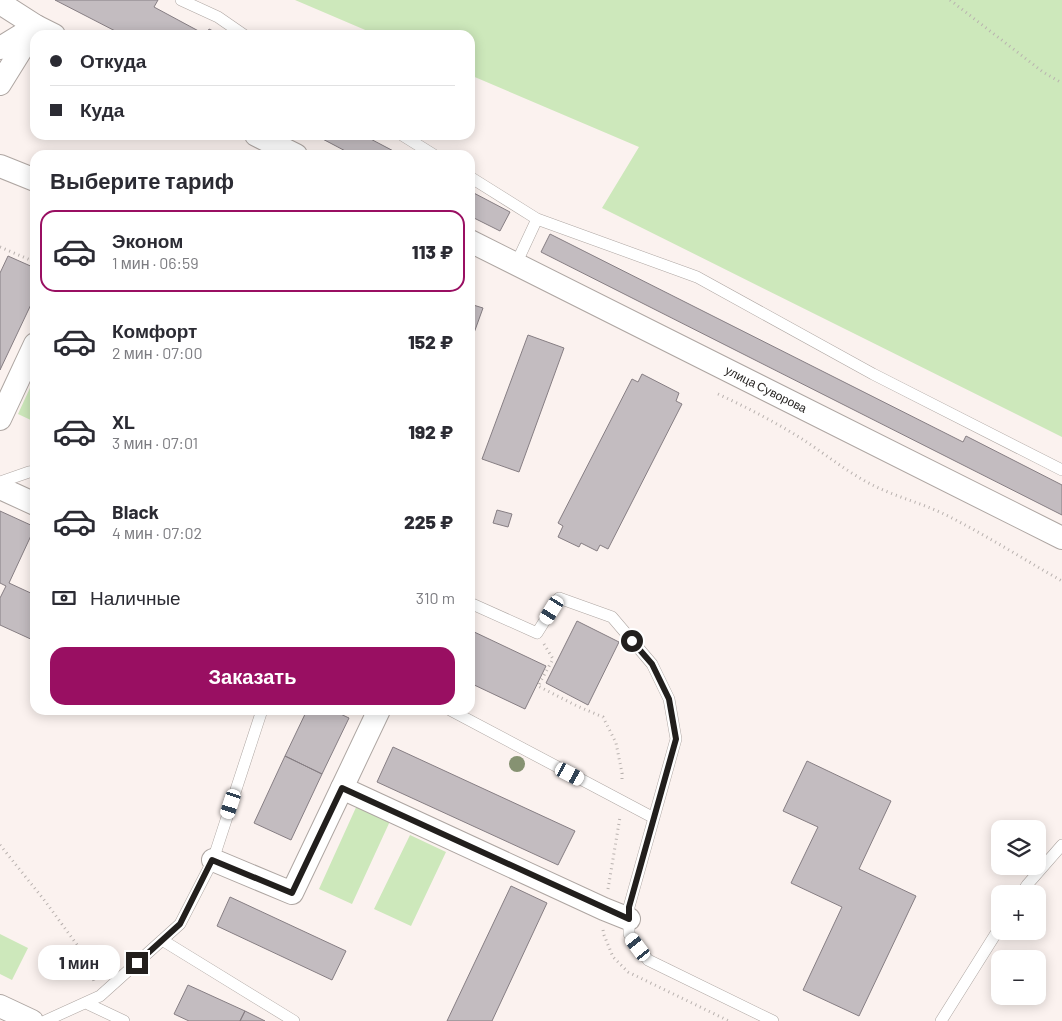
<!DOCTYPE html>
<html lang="ru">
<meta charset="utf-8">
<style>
:root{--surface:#fff;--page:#f7f7f7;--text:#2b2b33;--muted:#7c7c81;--line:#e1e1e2;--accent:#990f62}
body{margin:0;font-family:Barlow,sans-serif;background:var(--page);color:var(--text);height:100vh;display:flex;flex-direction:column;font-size:19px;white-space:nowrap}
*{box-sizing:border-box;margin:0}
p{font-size:16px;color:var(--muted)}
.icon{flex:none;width:28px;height:28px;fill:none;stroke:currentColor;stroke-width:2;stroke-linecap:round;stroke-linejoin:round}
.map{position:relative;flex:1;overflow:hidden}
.drawer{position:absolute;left:30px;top:150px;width:445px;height:565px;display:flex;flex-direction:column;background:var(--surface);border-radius:15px;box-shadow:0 2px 12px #0003}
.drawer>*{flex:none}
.banner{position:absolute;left:30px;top:30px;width:445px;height:110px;border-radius:15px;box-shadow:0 2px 12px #0003;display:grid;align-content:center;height:110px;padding:0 20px;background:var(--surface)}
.tools{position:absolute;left:991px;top:820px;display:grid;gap:10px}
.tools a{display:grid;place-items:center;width:55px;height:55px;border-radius:10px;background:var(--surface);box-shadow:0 2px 12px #0003;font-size:25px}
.end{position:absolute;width:22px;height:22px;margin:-11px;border:6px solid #221f1d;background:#fff;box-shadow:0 0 0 2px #fff}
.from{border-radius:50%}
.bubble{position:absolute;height:35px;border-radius:15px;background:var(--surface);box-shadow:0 2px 12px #0003;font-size:16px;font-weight:800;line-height:35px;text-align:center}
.car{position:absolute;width:15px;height:30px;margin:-15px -8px;border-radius:6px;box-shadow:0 0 4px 1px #0007;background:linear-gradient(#fff 24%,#345 0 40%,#fff 0 76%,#345 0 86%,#fff 0)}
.banner b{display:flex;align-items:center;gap:18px;height:48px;font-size:19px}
.banner b+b{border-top:1px solid var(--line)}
.banner i{width:12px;height:12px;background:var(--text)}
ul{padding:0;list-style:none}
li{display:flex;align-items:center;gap:15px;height:82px;margin:0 10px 8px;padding:0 10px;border:2px solid transparent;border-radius:15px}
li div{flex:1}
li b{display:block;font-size:19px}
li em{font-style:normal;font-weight:800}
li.selected{border-color:var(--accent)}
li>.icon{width:45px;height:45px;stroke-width:1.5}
h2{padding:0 20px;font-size:22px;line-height:60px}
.pay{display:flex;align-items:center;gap:12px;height:55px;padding:0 20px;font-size:19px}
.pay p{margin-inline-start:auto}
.primary-button{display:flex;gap:10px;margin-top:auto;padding:10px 20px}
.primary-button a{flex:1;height:58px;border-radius:15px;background:var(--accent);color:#fff;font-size:20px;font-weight:800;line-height:58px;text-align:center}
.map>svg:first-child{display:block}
</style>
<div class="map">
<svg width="1062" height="1021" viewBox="0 0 1062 1021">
<rect width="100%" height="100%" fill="#fbf2ef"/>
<path fill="#cde8bb" d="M 295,0 L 1062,0 L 1062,437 L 602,208 L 639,147 L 470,75 L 470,35 L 377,35 Z
M 35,377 L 35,422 L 18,414 Z
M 358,803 L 391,819 L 352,904 L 319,889 Z
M 410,835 L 446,852 L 411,926 L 374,909 Z
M 0,934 L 28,948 L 12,980 L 0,974 Z"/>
<path fill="#c3bcc0" stroke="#867e83" d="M 55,0 L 158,0 L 154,7 L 206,35 L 209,29 L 221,35 L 123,35 Z
M 315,135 L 363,135 L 401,155 L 353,155 Z
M 470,191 L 510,212 L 500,231 L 470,216 Z
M 550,234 L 963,442 L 966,436 L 1062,485 L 1062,515 L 541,252 Z
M 8,256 L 35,268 L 35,296 L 0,370 L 0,273 Z
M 470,304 L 483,308 L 470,344 Z
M 528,335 L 564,348 L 519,472 L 482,459 Z
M 642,374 L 679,393 L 676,401 L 682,404 L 608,549 L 600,545 L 597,551 L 581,543 L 579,547 L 558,537 L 563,526 L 558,523 L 632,379 L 638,382 Z
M 497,510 L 512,514 L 508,527 L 493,523 Z
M 0,511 L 35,527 L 9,583 L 35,595 L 35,641 L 0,625 L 0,598 L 6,586 L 0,583 Z
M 577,621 L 619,642 L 588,705 L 546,683 Z
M 470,630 L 546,666 L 525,709 L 470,683 Z
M 307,710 L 332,710 L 349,718 L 322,774 L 285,756 Z
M 393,747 L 575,831 L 558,865 L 377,782 Z
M 285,756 L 322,774 L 291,840 L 254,823 Z
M 807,761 L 891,801 L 859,869 L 916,896 L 859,1016 L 803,990 L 842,907 L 791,883 L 818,827 L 783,811 Z
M 511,886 L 547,903 L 492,1021 L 447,1021 Z
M 230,897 L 346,951 L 332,980 L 217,926 Z
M 188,985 L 245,1011 L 240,1021 L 189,1021 L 174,1014 Z
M 245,1011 L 265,1021 L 240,1021 Z"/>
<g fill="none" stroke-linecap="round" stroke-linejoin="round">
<g stroke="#aea6a2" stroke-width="12">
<path id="lane" d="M 181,0 L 218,17 L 244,35
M 402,135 L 434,155
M 470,177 L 537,219 L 516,264
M 537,219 L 697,277 L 873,374 L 1062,470
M 0,482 L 29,472 L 35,471
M 470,603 L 537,633 L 559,598 L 612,617 L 652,664 L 669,699 L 676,739 L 629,907 L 629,934 L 648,960 L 773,1021
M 450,710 L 654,818
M 1021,894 L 1027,885 L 1062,845
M 162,940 L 294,1021
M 86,1003 L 124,1021
M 45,1021 L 100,996 L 180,924 L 213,860 L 262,710
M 941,1021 L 1000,927"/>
</g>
<g stroke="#aea6a2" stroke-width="24">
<g id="street">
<path d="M 0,3 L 36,26 L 54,35"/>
<path d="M 0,48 L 33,28"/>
<path d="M 0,84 L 36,26"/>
<path d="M 256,135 L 296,155"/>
<path d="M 0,166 L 35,180"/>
<path id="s1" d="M 470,241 L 1062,538"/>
<path d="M 0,419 L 35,344"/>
<path d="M 0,488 L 35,504"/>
<path d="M 379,710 L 342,788 L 604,909 L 629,919"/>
<path d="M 213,860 L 292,893 L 342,788"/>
<path d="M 0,1006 L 32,1021"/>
</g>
</g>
<path stroke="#b9b2af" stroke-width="3" stroke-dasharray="1 4" stroke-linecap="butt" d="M 950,0 L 1043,72 L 1062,83
M 0,247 L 35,262
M 718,394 C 746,407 773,421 799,437 C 821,451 842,468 865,481 C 891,496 920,502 946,515 C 986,535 1023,559 1062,581
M 544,644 L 553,659 L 538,686 L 577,706 L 603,717 L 616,743 L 622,773 L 622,783
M 0,845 L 45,901 L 83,953 L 94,981
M 608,889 L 620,817
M 603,930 L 604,935 L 613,957 L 628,972 L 729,1021"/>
<use href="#lane" stroke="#fff" stroke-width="11"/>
<use href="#street" stroke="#fff" stroke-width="22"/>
</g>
<circle fill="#869272" cx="517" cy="764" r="8"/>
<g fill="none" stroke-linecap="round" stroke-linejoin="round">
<path stroke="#221f1d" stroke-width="6" d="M 137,963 L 180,924 L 212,860 L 292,893 L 342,788 L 629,919 L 629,907 L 676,739 L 669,699 L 652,664 L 632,641"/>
</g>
<g text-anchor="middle" stroke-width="4" stroke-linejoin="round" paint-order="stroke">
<g font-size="12" fill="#221f1d" stroke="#fbf2ef">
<text dy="4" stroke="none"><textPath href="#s1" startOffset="331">улица Суворова</textPath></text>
</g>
</g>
</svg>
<div class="tools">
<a><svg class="icon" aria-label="layers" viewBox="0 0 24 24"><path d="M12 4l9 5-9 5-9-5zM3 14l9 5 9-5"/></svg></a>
<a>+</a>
<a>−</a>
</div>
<i class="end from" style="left:632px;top:641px"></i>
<i class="end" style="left:137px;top:963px"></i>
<div class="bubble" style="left:38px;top:945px;width:82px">1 мин</div>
<i class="car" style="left:552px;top:610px;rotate:212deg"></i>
<i class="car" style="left:570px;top:774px;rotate:118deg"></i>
<i class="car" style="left:231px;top:804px;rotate:198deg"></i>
<i class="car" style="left:638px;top:947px;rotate:323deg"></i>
<div class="banner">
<b><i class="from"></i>Откуда</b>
<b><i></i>Куда</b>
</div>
<section class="drawer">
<h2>Выберите тариф</h2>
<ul>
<li class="selected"><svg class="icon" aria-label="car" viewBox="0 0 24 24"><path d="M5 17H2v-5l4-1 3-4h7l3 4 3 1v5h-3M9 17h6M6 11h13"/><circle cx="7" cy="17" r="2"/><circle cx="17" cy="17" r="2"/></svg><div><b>Эконом</b><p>1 мин · 06:59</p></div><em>113 ₽</em></li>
<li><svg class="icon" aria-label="car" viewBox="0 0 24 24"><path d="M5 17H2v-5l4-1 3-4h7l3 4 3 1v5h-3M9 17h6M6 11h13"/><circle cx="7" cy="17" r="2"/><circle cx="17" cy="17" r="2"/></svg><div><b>Комфорт</b><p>2 мин · 07:00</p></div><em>152 ₽</em></li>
<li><svg class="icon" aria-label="car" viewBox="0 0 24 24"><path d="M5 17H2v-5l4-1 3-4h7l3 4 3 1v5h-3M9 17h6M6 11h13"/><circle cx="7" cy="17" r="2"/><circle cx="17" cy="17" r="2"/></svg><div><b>XL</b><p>3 мин · 07:01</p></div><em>192 ₽</em></li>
<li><svg class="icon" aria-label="car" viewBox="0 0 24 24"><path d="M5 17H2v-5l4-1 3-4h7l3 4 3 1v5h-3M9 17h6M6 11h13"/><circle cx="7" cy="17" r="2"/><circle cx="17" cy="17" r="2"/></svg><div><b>Black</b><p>4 мин · 07:02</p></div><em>225 ₽</em></li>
</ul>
<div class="pay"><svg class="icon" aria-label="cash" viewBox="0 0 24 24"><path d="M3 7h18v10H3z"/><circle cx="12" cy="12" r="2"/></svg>Наличные<p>310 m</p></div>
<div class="primary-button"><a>Заказать</a></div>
</section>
</div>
